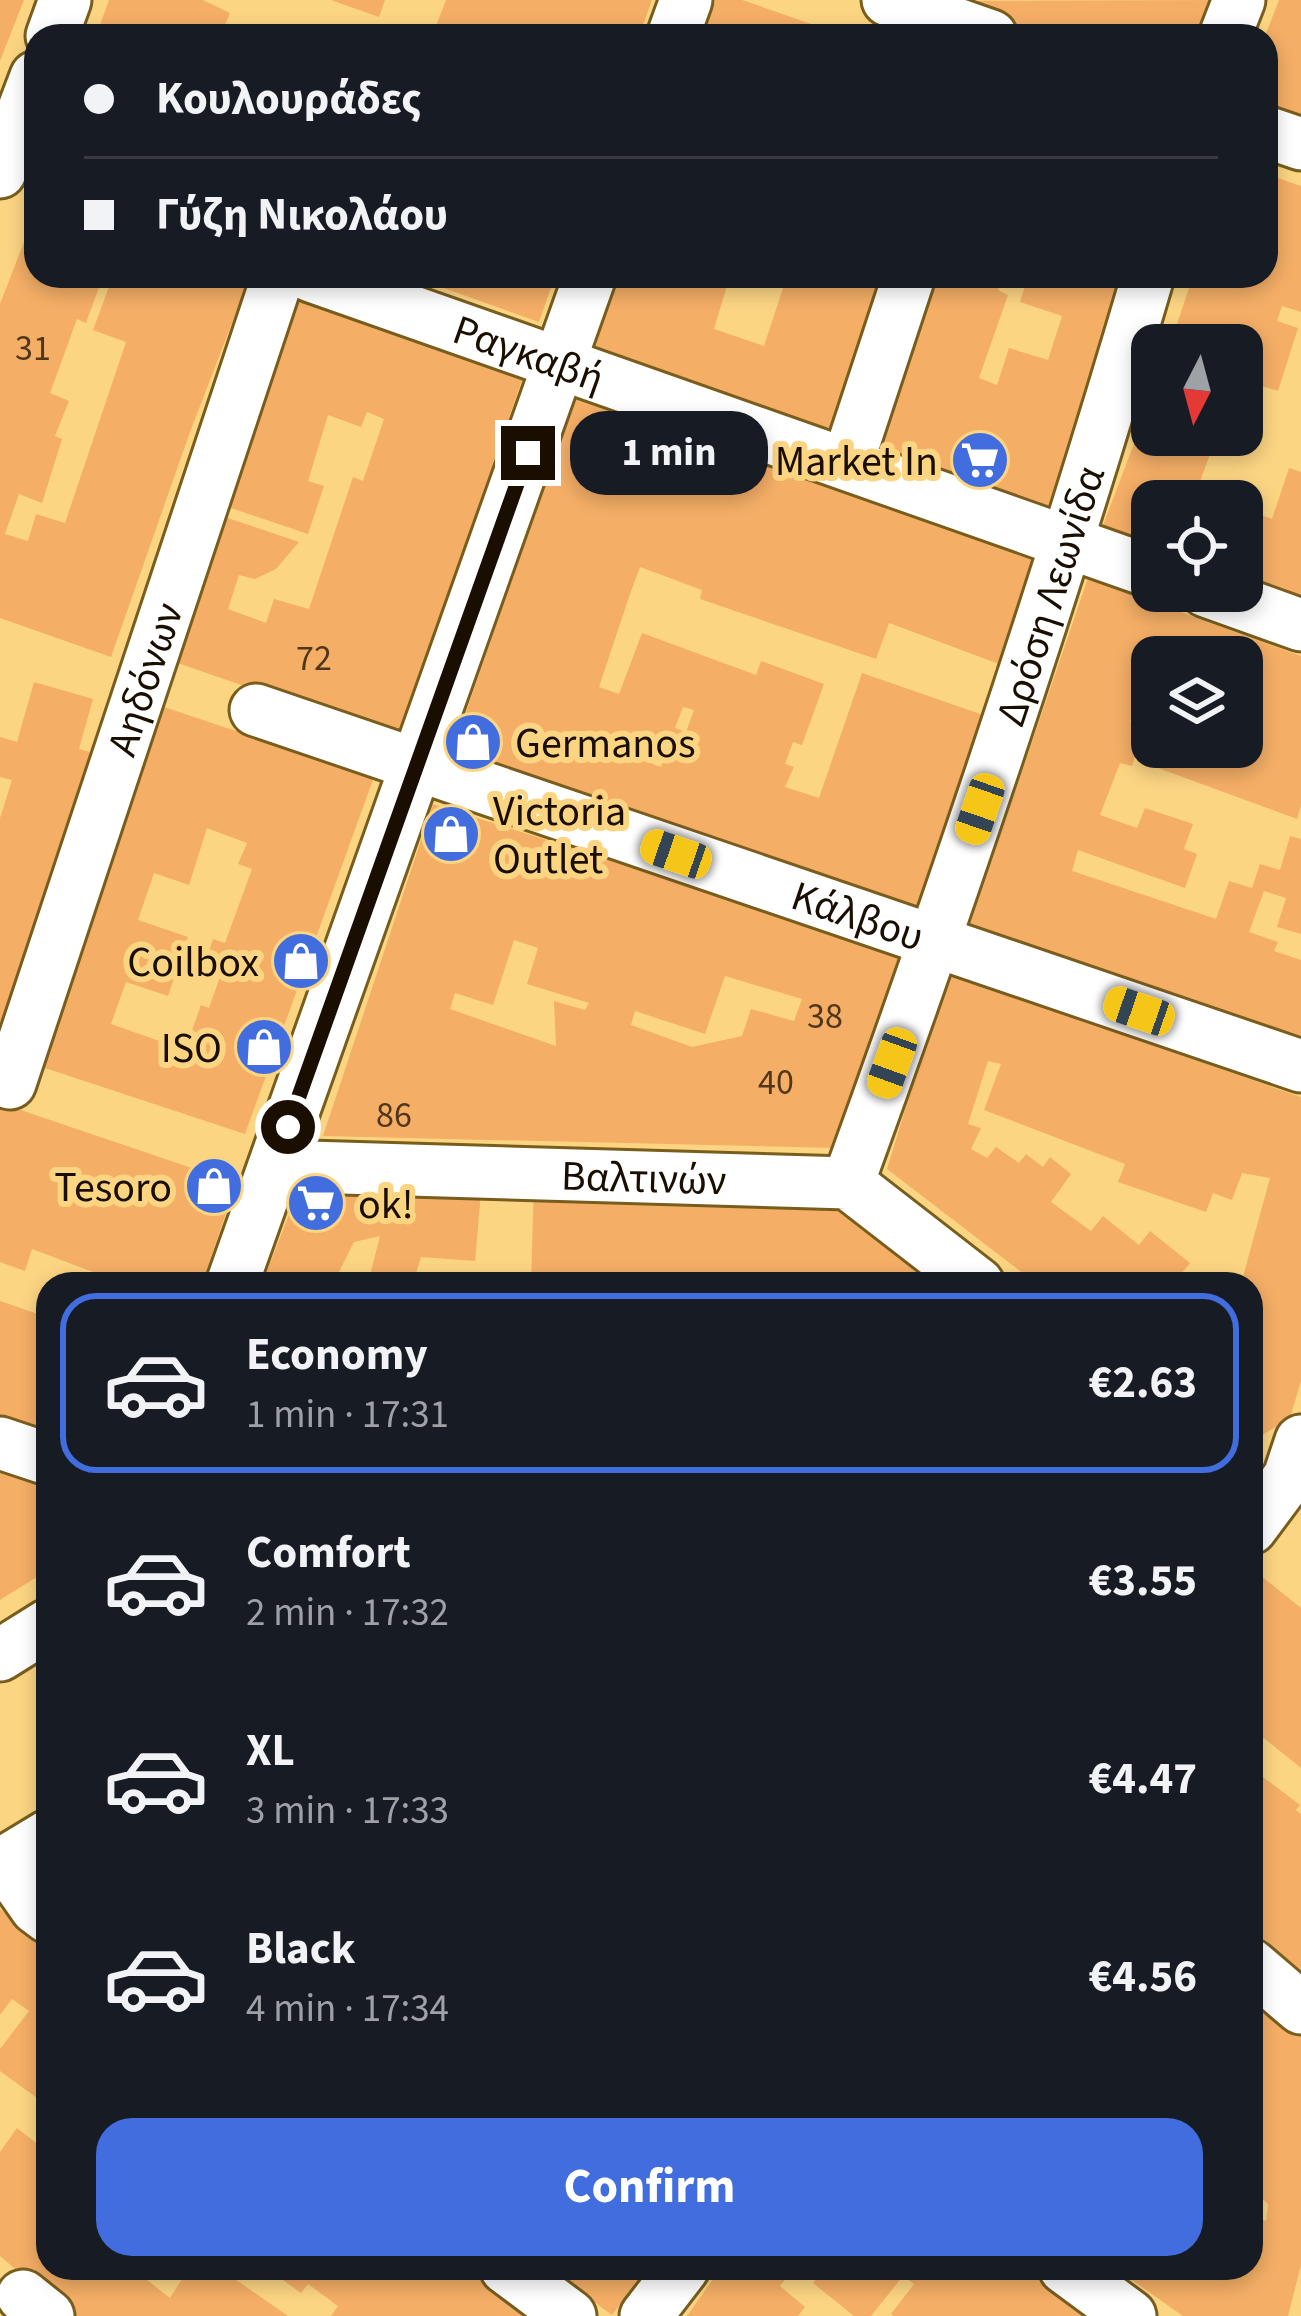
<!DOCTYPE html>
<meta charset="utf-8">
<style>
:root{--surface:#171b24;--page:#20242c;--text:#f1f3f6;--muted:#9ea1a6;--line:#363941;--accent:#416ddf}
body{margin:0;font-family:"Source Sans 3",sans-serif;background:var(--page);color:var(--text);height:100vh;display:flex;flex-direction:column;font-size:45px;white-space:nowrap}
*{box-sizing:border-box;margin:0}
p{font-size:39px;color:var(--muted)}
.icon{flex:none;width:66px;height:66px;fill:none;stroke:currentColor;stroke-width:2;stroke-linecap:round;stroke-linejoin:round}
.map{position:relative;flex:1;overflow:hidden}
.drawer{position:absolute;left:36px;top:1272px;width:1227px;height:1008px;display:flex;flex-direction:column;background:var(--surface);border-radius:36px;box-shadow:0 6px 18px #0003}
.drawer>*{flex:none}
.guide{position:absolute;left:24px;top:24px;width:1254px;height:264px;border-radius:36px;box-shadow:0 6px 18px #0003;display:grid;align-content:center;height:264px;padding:0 60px;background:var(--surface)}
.needle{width:78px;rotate:186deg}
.fabs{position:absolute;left:1131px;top:324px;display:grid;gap:24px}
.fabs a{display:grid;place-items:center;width:132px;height:132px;border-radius:24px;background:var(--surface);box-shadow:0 6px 18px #0003;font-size:60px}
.end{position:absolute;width:54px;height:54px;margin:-27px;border:15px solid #190e00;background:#fff;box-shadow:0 0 0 6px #fff}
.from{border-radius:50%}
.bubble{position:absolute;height:84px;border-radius:36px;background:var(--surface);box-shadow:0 6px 18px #0003;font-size:39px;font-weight:700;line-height:84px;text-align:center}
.car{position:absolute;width:36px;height:72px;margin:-36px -18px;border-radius:15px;box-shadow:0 0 9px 3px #0007;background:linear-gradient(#f5c518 24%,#345 0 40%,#f5c518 0 76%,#345 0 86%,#f5c518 0)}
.guide b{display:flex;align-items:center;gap:42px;height:114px;font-size:45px}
.guide b+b{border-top:3px solid var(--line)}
.guide i{width:30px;height:30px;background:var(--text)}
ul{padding:21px 0 0;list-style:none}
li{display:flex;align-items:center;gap:36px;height:180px;margin:0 24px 18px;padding:0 36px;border:6px solid transparent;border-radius:36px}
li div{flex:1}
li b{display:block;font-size:45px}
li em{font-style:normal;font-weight:700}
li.current{border-color:var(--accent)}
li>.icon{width:108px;height:108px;stroke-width:1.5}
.button{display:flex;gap:24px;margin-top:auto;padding:24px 60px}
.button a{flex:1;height:138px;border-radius:36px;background:var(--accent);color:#fff;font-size:48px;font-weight:700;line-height:138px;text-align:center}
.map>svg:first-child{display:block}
</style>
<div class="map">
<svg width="1301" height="2316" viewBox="0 0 1301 2316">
<rect width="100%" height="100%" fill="#fcd583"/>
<path fill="#f4ae66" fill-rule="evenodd" d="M 0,0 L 24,0 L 0,61 Z
M 109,0 L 203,0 L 230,13 L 221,36 L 96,36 Z
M 331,0 L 385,0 L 379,17 Z
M 446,0 L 652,0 L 639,36 L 432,36 Z
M 715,0 L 742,0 L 846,36 L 702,36 Z
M 1223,0 L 1209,36 L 1038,36 L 938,1 Z
M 1279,0 L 1301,0 L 1301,122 L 1266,109 L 1265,36 Z
M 1266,174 L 1301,186 L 1301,312 L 1282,306 L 1277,321 L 1298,328 L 1278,391 L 1242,380 L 1242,345 L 1170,345 L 1193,276 L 1266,276 Z
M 36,211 L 36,276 L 103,276 L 86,323 L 77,319 L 50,393 L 69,401 L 55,436 L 62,439 L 42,503 L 19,494 L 5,534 L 28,541 L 36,514 L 65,523 L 126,342 L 93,330 L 113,276 L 226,276 L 247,284 L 190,432 L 111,657 L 0,618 L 0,304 Z
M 410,276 L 555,276 L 539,322 Z
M 619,276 L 730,276 L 714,329 L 764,346 L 787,276 L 887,276 L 835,437 L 592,352 Z
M 929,276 L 1002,276 L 998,290 L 1008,295 L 979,378 L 997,385 L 1009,348 L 1048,360 L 1062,316 L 1020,302 L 1028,276 L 1126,276 L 1042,523 L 866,463 Z
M 287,293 L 523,377 L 398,739 L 160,657 L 210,512 L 299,542 L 276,569 L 255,579 L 239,575 L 228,609 L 266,623 L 274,599 L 309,609 L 353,477 L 363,481 L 384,419 L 367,412 L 361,427 L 328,415 L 308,481 L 324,486 L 308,534 L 213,502 Z
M 1152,396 L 1152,435 L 1217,435 L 1196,492 L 1219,500 L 1152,501 L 1152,545 L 1102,528 Z
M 575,399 L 1037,560 L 999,664 L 889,623 L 876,659 L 700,599 L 702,590 L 640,567 L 629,597 L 599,687 L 619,694 L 642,633 L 756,675 L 761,661 L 824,684 L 802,745 L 793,742 L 785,764 L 794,767 L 785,787 L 819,798 L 862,673 L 986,716 L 914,917 L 450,758 ZM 683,707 L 694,710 L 686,732 L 675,728 ZM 649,741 L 668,748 L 661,767 L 642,760 Z
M 1289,468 L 1301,472 L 1301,595 L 1242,575 L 1242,508 L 1272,519 Z
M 1088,578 L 1301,656 L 1301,806 L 1297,819 L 1147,764 L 1153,747 L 1242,747 L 1242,657 L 1152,657 L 1152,688 L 1142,684 L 1130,721 L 1145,726 L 1132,766 L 1120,763 L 1100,815 L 1137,828 L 1145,808 L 1193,824 L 1184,849 L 1197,854 L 1185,888 L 1078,850 L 1072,871 L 1216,919 L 1229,881 L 1252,888 L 1260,864 L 1280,870 L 1290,836 L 1301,839 L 1301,934 L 1277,927 L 1286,898 L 1264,891 L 1249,932 L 1278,942 L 1274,951 L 1301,960 L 1301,1044 L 967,933 Z
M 34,682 L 93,699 L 79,749 L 93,753 L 0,1040 L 0,818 L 12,780 L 0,777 L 0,737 L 17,742 Z
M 155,704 L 374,777 L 245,1134 L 39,1066 ZM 207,828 L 247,843 L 238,864 L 252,869 L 225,943 L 213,939 L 204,966 L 222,971 L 209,1008 L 201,1005 L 185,1050 L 111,1024 L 126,982 L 168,996 L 188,937 L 138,920 L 154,873 L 189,885 Z
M 433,804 L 631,867 L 751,899 L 907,953 L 835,1148 L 323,1136 ZM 514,940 L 538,948 L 527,984 L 589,1003 L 585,1010 L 554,1001 L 556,1046 L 450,1009 L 455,993 L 493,1005 ZM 725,976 L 802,999 L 794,1021 L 751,1009 L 742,1036 L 692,1047 L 631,1025 L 635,1011 L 705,1034 Z
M 947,973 L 1301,1097 L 1301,1381 L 1290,1418 L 1251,1442 L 1251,1284 L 1241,1284 L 1270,1178 L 1242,1173 L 1232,1200 L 1213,1193 L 1206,1212 L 1118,1182 L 1125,1164 L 984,1110 L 1001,1064 L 988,1061 L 968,1124 L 981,1128 L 971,1149 L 987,1158 L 996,1147 L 1019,1163 L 1026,1154 L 1043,1167 L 1050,1157 L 1071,1174 L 1051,1202 L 1091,1231 L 1103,1216 L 1139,1245 L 1150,1231 L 1190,1263 L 1173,1284 L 1037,1284 L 887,1169 Z
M 0,1103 L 236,1183 L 202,1284 L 125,1284 L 32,1249 L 25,1271 L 0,1262 Z
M 302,1181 L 482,1181 L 475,1261 L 421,1257 L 414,1280 L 370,1275 L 380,1236 L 354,1242 L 333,1284 L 262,1284 Z
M 534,1182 L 845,1194 L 948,1284 L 835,1284 L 826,1279 L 822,1284 L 815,1284 L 764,1275 L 764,1284 L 713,1284 L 713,1276 L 689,1276 L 689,1284 L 531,1284 Z
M 0,1301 L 44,1316 L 48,1306 L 48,1439 L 0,1422 Z
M 0,1463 L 48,1476 L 48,1570 L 0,1600 Z
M 1255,1571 L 1301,1608 L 1301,1768 L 1260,1735 L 1251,1746 L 1251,1576 Z
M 1263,1777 L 1300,1805 L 1296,1810 L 1301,1814 L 1301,1972 L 1251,1927 L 1251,1793 Z
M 0,1909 L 48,1946 L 48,2106 L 0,2071 L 0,2049 L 29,2011 L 12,1999 L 0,2015 Z
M 1251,1993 L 1301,2029 L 1301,2265 L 1288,2316 L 1183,2316 L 1115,2268 L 1251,2268 L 1251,2215 L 1266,2221 L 1268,2204 L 1251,2188 L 1251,2140 L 1262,2125 L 1251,2112 Z
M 17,2128 L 48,2152 L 48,2268 L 148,2268 L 142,2276 L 170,2298 L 189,2268 L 219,2268 L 288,2316 L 70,2316 L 0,2256 L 0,2152 Z
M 266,2268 L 478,2268 L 540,2316 L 331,2316 L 338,2306 L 308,2284 L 301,2293 Z
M 548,2268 L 648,2268 L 612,2315 Z
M 721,2268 L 794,2268 L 780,2286 L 805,2307 L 798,2316 L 687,2316 Z
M 826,2268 L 1030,2268 L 1102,2316 L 894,2316 L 891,2314 L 914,2284 L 903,2276 L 871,2316 L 854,2316 L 813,2283 Z"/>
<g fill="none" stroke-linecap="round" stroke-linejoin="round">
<g stroke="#785d1c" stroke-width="57">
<g id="minor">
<path d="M 888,0 L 991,36"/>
<path d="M 52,36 L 65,0"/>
<path d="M 673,36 L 686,0"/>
<path d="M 1225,36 L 1239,0"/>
<path d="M 1266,132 L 1301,144"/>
<path d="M 0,172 L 36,77"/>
<path id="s1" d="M 311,276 L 1152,572"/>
<path d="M 847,464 L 909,276"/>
<path d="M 1206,591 L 1301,625"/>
<path id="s2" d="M 256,710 L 1301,1066"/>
<path id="s3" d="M 10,1083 L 278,276"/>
<path id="s4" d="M 275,1166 L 848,1183 L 978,1284"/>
<path id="s5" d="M 848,1183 C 957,883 1058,582 1148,276"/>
<path d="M 232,1284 L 590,276"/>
<path d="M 0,1443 L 48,1459"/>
<path d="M 1251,1528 L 1289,1477 L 1301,1441"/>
<path d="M 0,1655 L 48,1625"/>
<path d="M 4,1862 L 36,1908 L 48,1917"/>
<path d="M 0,1865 L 48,1836"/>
<path d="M 1251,1965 L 1301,2008"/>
<path d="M 506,2268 L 570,2316"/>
<path d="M 1065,2268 L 1130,2316"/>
<path d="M 23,2296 L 48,2316"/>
<path d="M 646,2316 L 683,2268"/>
</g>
</g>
<use href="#minor" stroke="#fff" stroke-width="51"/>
</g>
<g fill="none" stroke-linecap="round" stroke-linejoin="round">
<path stroke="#190e00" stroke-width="15" d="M 288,1127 L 528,453"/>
</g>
<defs>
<g id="supermarket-disc" transform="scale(3)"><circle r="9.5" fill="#416ddf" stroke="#fcd583"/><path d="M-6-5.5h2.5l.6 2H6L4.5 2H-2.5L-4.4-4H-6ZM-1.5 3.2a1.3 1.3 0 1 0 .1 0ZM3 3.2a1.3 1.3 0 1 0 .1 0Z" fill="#fff"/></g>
<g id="shop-disc" transform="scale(3)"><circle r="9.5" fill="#416ddf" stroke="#fcd583"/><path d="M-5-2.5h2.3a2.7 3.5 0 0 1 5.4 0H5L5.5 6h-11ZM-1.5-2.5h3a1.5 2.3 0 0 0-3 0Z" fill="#fff"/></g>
</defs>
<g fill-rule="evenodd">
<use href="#supermarket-disc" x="980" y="460"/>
<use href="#shop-disc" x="473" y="742"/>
<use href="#shop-disc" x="451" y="834"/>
<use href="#shop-disc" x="301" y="961"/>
<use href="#shop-disc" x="264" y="1047"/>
<use href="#shop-disc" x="214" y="1186"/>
<use href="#supermarket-disc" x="316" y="1203"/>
</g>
<g text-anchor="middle" stroke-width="12" stroke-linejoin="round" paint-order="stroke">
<g font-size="36" fill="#50361a">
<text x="33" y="360">31</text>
<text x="314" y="670">72</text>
<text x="825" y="1028">38</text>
<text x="776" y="1094">40</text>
<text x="394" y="1127">86</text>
</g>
<g font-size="42" fill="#190e00" stroke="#fcd583">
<text dy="15" stroke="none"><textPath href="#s1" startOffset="231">Ραγκαβή</textPath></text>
<text dy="15" stroke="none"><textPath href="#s5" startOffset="621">Δρόση Λεωνίδα</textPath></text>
<text dy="15" stroke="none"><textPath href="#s3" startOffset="426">Αηδόνων</textPath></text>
<text dy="15" stroke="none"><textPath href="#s2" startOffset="636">Κάλβου</textPath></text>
<text dy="15" stroke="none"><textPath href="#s4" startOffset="369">Βαλτινών</textPath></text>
</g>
<g font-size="42" fill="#190e00" stroke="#fcd583" text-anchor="end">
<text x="938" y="475">Market In</text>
<text x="515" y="757" text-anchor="start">Germanos</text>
<text x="493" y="825" text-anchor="start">Victoria<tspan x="493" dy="48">Outlet</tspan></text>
<text x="259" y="976">Coilbox</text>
<text x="222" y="1062">ISO</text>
<text x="172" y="1201">Tesoro</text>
<text x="358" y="1218" text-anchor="start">ok!</text>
</g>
</g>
</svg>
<div class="fabs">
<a><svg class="needle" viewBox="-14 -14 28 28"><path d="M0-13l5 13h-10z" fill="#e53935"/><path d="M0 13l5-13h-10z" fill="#9ea1a6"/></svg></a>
<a><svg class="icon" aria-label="locate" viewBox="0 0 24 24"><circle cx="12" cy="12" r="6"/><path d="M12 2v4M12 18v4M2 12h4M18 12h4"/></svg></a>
<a><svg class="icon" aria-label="layers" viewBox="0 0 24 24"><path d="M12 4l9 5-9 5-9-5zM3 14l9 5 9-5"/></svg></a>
</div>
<i class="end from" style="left:288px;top:1127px"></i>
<i class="end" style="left:528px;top:453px"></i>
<div class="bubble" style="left:570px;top:411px;width:198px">1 min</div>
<i class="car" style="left:980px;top:809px;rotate:199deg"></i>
<i class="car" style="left:676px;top:854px;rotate:289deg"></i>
<i class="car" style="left:1139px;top:1011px;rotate:289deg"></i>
<i class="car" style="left:892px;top:1063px;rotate:200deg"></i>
<div class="guide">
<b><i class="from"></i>Κουλουράδες</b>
<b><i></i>Γύζη Νικολάου</b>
</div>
<section class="drawer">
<ul>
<li class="current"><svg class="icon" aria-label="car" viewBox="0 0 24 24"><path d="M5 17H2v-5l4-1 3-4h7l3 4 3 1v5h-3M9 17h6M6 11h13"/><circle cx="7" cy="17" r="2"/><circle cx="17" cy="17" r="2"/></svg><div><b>Economy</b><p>1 min · 17:31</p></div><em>€2.63</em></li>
<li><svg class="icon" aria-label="car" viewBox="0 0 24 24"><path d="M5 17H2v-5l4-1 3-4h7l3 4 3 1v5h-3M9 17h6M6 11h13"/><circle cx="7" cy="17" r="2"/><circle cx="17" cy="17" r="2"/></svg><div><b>Comfort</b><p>2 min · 17:32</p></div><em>€3.55</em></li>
<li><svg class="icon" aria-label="car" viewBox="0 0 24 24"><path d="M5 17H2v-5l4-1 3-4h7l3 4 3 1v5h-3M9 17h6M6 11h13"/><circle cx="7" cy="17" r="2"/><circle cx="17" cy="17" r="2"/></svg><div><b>XL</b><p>3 min · 17:33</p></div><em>€4.47</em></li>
<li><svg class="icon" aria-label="car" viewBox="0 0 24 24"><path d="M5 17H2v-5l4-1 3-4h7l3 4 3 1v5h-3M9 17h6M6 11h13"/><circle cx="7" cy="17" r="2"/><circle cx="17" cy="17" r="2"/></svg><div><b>Black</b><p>4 min · 17:34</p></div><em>€4.56</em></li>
</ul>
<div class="button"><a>Confirm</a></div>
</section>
</div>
